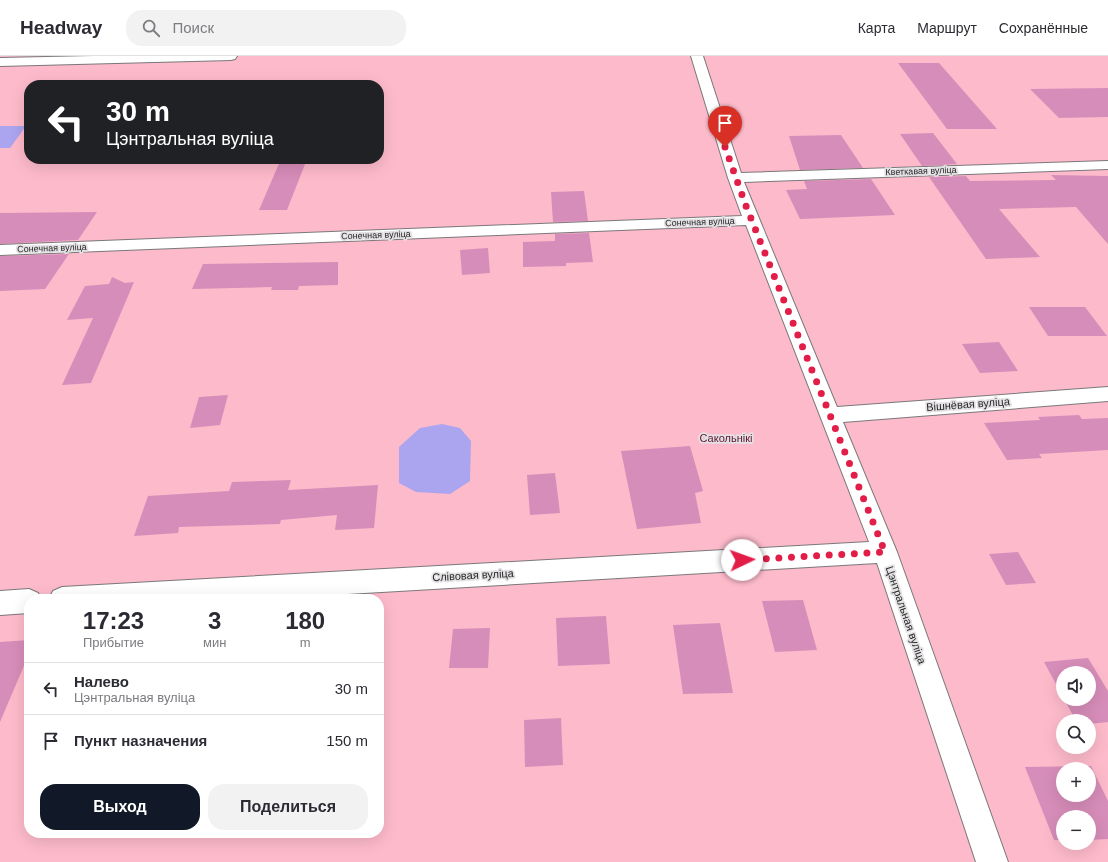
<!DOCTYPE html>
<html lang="ru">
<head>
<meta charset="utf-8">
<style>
	body { margin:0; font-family:Arial,sans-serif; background:#f2f2f3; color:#2b2b33; height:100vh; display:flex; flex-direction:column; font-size:15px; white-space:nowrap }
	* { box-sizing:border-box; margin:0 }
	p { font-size:13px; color:#7c7c81 }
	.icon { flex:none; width:22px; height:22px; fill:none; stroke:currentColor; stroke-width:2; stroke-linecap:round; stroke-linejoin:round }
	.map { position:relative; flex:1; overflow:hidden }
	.drawer { position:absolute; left:24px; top:538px; width:360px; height:244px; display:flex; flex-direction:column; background:#fff; border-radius:16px; box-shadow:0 4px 16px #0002 }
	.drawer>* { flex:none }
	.hud { position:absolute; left:24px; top:24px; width:360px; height:84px; border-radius:16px; box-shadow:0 4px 16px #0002; background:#202124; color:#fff; overflow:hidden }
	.tools { position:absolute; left:1056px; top:610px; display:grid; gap:8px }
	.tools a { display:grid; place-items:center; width:40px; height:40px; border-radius:50%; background:#fff; box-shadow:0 4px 16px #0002; font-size:20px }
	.pin { position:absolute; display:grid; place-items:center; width:34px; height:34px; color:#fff; margin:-41px -17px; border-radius:50% 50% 50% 0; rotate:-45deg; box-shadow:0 0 4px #0007 }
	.pin .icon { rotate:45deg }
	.me { position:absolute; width:44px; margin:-22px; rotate:87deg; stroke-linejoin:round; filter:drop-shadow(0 0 3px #0008) }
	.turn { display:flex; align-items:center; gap:14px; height:84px; padding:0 16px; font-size:18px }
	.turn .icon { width:52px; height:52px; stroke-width:2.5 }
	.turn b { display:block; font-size:28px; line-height:34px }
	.eta { display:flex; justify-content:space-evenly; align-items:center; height:68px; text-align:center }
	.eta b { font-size:24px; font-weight:800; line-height:28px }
	.primary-button { display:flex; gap:8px; margin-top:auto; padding:8px 16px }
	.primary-button a { flex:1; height:46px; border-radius:16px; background:#111827; color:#fff; font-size:16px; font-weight:800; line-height:46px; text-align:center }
	.primary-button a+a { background:#f2f2f3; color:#2b2b33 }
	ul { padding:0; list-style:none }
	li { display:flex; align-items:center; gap:12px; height:52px; padding:0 16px; border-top:1px solid #e1e1e2 }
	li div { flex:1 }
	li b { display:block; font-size:15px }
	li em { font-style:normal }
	header { display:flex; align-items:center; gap:24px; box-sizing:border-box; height:56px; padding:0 20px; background:#fff; border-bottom:1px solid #e1e1e2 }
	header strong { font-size:19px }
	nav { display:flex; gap:22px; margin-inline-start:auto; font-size:14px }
	.search { width:280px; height:36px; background:#f2f2f3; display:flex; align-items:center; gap:10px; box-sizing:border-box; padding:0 14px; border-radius:16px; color:#7c7c81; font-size:15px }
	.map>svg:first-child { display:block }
	.green { fill:#fdbacb; fill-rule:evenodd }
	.water { fill:#aba4ef }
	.building { fill:#d78db9; fill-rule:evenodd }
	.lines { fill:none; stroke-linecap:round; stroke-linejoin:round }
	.minor-casing { stroke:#7a787a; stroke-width:2 }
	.minor { fill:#fff; fill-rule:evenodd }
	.route { stroke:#e11d48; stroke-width:7; stroke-dasharray:0 12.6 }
	.labels { text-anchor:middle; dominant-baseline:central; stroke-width:3.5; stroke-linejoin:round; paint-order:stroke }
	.far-street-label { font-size:9px; fill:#292829; stroke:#e3e1e3 }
	.street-label { font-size:11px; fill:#292829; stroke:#e3e1e3 }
	.park-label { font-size:11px; fill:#5e132f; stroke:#e3e1e3 }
</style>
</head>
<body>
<header>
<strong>Headway</strong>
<div class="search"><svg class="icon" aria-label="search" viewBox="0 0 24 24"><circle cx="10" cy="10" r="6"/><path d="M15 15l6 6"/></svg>Поиск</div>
<nav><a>Карта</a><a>Маршрут</a><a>Сохранённые</a></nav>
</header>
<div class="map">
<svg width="1108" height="806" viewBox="0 0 1108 806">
	<rect width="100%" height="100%" fill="#e3e1e3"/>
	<path class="green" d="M0 0H1108V806H0ZM29 29H379V103H29ZM29 543H379V777H29ZM1063 617H1089V643H1063ZM1063 665H1089V691H1063ZM1063 713H1089V739H1063ZM1063 761H1089V787H1063Z"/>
	<g class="water">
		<path d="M0 70H26L10 92H0Z"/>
		<path d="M442 368 460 372 471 385 470 425 450 438 416 436 399 427V391L420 372Z"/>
	</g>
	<g class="building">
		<path d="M898 7H939L997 73H947Z"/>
		<path d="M1108 32V61L1059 62 1030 33Z"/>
		<path d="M933 77 957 108 922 110 900 78Z"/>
		<path d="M841 79 863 112 800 114 789 80Z"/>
		<path d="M281 103H307L287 154H259Z"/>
		<path d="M1051 119 1108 120V188L1076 151 999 153 1040 201 986 203 929 121 966 120 970 125 1056 124Z"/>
		<path d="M871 123 895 159 800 163 786 134 807 133 804 125Z"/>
		<path d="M584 135 588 165 553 166 551 136Z"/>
		<path d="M97 156 78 184 0 188V157Z"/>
		<path d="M589 177 593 206 566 207V210L523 211V186L555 185V178Z"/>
		<path d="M488 192 490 217 462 219 460 194Z"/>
		<path d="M69 198 45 233 0 235V200Z"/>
		<path d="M338 206V229L299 230 298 234H271L272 231 192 233 203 208Z"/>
		<path d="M112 221 125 227 134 226 91 327 62 329 93 262 67 264 85 230 109 228Z"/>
		<path d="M1029 251H1085L1107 280H1048Z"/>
		<path d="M999 286 1018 315 980 317 962 288Z"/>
		<path d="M228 339 220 369 190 372 199 341Z"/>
		<path d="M1079 359 1082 363 1108 362V394L1039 398 1042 402 1007 404 984 367 1040 364 1038 361Z"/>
		<path d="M690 390 703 435 695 437 701 467 637 473 621 395Z"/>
		<path d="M555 417 560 457 530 459 527 419Z"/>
		<path d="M291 424 288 434 378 429 374 472 335 474 337 459 281 464 280 468 179 471 178 477 134 480 148 440 229 435 232 426Z"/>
		<path d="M1018 496 1036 527 1006 529 989 498Z"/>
		<path d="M803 544 817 594 775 596 762 545Z"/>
		<path d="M606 560 610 608 558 610 556 562Z"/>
		<path d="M720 567 733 637 683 638 673 569Z"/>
		<path d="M490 572 488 612H449L453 573Z"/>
		<path d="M29 584V598L0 666V586Z"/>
		<path d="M1088 602 1108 635V666L1089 668V665H1076L1064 643H1089V617H1063V641L1044 606Z"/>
		<path d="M561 662 563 709 525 711 524 664Z"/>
		<path d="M1091 710 1108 745V783L1089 784V761H1063V784H1054L1025 711ZM1063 713H1089V739H1063Z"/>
	</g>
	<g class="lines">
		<g class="minor-casing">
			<g id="minor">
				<path d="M93 0H237L235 3 231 4 0 10V2Z"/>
				<path d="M691 0H703L741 117 1108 105V113L744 126 837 351 1108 331V345L843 366 897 496 1008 806H976L877 507 262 543H49L53 535 62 531 869 486 746 169 0 199V189L742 160 728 122Z"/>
				<path d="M29 533 38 537 41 543H29V557L0 559V535Z"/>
			</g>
		</g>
		<use href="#minor" class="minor"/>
	</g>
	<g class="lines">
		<path class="route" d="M725 91 746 150 885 496 742 504"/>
	</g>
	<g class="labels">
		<g class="far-street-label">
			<text transform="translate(921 115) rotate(-2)">Кветкавая вуліца</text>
			<text transform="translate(700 166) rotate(-2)">Сонечная вуліца</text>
			<text transform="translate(376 179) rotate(-2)">Сонечная вуліца</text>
			<text transform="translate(52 192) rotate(-2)">Сонечная вуліца</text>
		</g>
		<g class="street-label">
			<text transform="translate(968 348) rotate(-4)">Вішнёвая вуліца</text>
			<text transform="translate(473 519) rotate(-3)">Слівовая вуліца</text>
			<text transform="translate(906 559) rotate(71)">Цэнтральная вуліца</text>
		</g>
		<g class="park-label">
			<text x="726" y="382">Сакольнікі</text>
		</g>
	</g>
</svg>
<div class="tools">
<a><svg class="icon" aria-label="sound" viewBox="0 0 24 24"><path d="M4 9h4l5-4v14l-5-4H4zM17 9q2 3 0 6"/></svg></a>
<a><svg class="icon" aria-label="search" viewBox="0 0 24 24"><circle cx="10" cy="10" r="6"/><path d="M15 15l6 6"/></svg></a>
<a>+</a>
<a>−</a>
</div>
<div class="pin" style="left:725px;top:91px;background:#d93025"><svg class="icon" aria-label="arrive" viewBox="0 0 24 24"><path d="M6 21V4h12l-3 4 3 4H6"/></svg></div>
<svg class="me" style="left:742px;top:504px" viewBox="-20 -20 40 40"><circle r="19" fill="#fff"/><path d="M0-13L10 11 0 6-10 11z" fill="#e11d48"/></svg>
<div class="hud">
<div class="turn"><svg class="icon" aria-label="left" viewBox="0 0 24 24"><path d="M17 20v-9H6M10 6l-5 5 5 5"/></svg><div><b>30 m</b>Цэнтральная вуліца</div></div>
</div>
<section class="drawer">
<div class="eta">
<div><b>17:23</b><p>Прибытие</p></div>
<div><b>3</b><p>мин</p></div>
<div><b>180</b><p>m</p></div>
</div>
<ul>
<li><svg class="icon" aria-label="left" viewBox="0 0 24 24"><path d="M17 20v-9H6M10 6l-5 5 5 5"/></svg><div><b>Налево</b><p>Цэнтральная вуліца</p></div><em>30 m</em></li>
<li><svg class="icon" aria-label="arrive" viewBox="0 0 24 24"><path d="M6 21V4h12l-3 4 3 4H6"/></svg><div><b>Пункт назначения</b></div><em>150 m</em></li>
</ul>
<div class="primary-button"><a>Выход</a><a>Поделиться</a></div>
</section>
</div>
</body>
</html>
